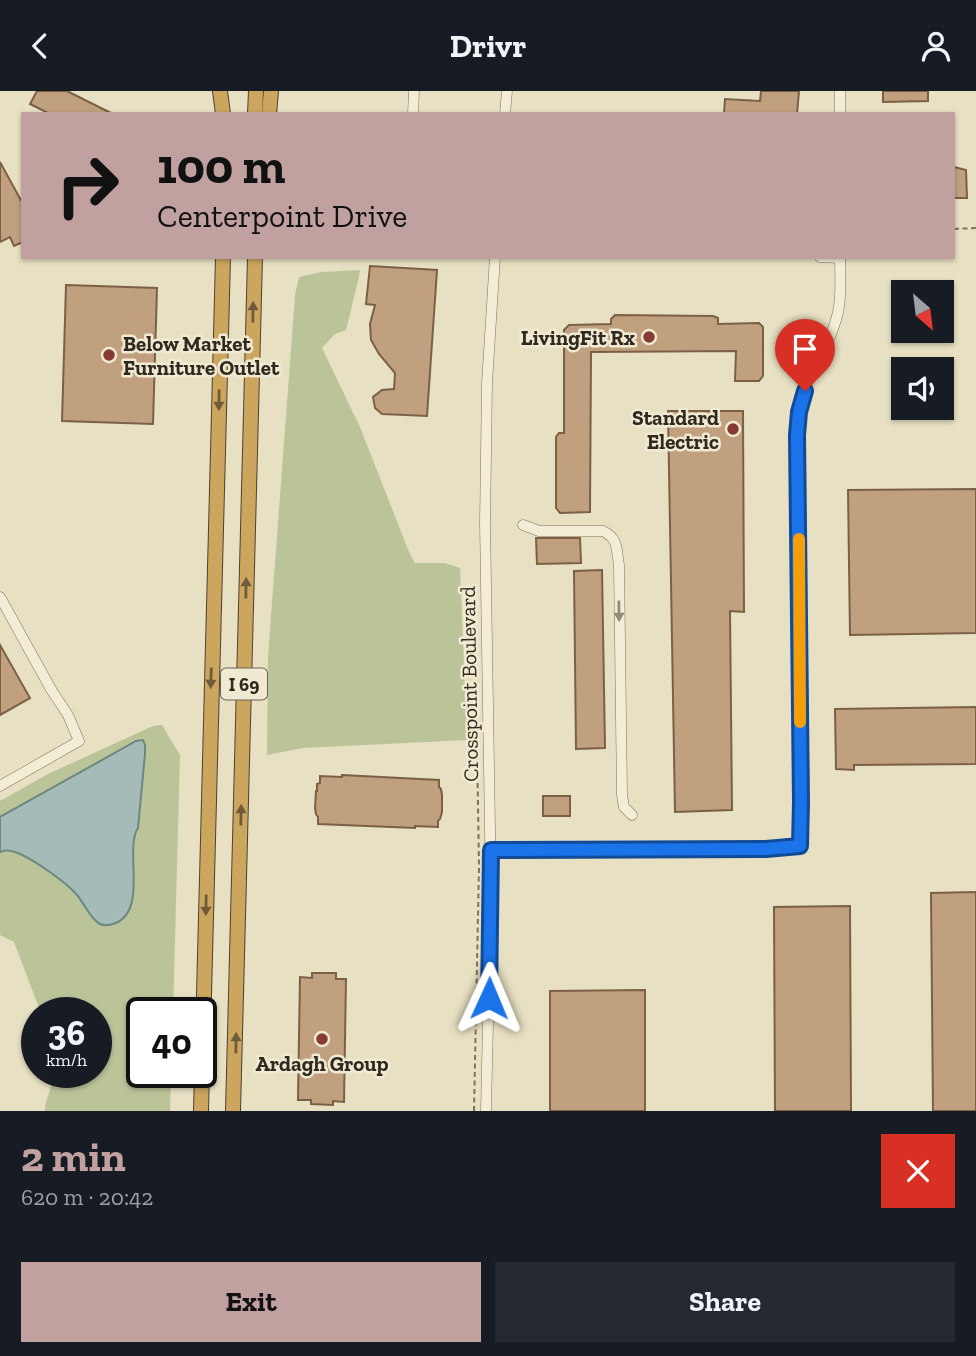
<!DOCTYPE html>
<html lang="en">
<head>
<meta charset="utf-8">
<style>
	body { margin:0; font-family:"Zilla Slab",serif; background:#242831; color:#f1f3f6; height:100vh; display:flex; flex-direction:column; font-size:26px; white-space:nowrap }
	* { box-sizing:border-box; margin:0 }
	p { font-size:23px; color:#9ea1a6 }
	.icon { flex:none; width:38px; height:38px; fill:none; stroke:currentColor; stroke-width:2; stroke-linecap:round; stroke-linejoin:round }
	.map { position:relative; height:1020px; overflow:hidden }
	.panel { display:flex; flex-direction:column; background:#171b24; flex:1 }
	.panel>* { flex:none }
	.guide { position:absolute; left:21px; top:21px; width:934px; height:147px; border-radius:0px; box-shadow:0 2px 5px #0004; background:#c1a19f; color:#111; overflow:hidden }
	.needle { width:46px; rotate:152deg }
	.fabs { position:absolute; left:891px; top:189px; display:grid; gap:14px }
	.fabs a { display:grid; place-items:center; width:63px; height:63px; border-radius:0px; background:#171b24; box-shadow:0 2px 5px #0004; font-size:35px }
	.speed { position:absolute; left:21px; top:906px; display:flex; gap:14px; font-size:35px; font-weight:700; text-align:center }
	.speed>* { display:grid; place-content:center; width:91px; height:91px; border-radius:50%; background:#171b24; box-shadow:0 2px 5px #0004; line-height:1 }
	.speed small { font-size:18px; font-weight:400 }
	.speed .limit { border:4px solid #111; border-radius:10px; background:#fff; color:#111 }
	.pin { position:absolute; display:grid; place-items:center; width:60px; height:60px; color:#fff; margin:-72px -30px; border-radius:50% 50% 50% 0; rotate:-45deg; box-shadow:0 0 7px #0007 }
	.pin .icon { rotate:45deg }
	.me { position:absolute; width:77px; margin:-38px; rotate:1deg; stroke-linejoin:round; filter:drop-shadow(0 0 5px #0008) }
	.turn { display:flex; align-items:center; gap:24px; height:147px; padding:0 21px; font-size:32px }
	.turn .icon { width:91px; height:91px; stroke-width:2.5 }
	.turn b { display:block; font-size:49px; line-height:60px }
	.round { display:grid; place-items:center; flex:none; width:74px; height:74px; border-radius:0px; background:#242831 }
	.head { display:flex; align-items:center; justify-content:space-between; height:119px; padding:0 21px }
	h1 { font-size:42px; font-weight:700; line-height:52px; color:#c1a19f }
	.button { display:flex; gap:14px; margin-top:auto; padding:14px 21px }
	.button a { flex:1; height:80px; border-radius:0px; background:#c1a19f; color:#111; font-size:28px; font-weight:700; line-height:80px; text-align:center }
	.button a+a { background:#242831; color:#f1f3f6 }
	header { display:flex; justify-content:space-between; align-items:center; height:91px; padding:0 21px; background:#171b24; font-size:32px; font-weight:700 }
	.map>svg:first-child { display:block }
	.green { fill:#bbc499 }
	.water { fill:#a5bbb7; stroke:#6d8783; stroke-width:2 }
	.building { fill:#c0a07e; stroke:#7b6046; stroke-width:2 }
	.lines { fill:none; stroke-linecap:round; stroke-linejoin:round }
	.minor-casing { stroke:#7f725c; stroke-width:11 }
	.highway-casing { stroke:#4d4130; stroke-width:16 }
	.path { stroke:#7f725c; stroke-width:2; stroke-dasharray:5 3.5; stroke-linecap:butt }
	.minor { stroke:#f3edd5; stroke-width:10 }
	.highway { stroke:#cca65f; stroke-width:14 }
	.oneway { fill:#6f5b39 }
	.oneway2 { fill:#928b7a }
	.route-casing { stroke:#114b97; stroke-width:18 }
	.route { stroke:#1a73e8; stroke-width:12 }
	.slow { stroke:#f59e0b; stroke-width:12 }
	.poi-dot { fill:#863c35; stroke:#f0ead2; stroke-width:2.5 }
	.labels { text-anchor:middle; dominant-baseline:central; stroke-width:5; stroke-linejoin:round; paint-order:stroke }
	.shield { fill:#f0ead2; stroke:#6a6355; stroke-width:2 }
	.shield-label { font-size:19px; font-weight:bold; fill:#31291f }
	.poi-label { font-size:21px; font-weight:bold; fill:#31291f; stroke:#f0ead2; text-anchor:end }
	.street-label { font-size:21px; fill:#31291f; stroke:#f0ead2 }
</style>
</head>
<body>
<header><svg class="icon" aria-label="back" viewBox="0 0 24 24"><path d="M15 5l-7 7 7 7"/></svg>Drivr<svg class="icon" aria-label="person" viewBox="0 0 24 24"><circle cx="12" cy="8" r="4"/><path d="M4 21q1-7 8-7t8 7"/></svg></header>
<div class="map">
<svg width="976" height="1020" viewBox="0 0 976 1020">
	<rect width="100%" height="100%" fill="#e7e0c3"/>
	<g class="green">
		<path d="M360 179 359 186 346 239 335 243 322 257 360 336 409 461 415 472H445L460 477 467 649 303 657 267 664 268 566 295 204 299 186 321 181Z"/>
		<path d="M162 634 180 664 173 922H142V982H171L170 1020H45V1015L55 982H96V922H41L14 851 0 844V710L48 683 153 635Z"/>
	</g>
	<path class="water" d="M143 649 145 654V663L138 737C124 758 148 818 116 832 111 834 105 835 100 833 91 829 84 812 77 804 66 791 27 763 11 760 7 759 3 760 0 761V726L136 650Z"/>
	<g class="building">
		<path d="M37 0H67L113 23H50L30 13Z"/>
		<path d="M761 0H799L797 23H724L725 8 760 10Z"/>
		<path d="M883 0H928V10L883 11Z"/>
		<path d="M0 71 23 113V151L14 155 10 146 0 151Z"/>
		<path d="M954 76 966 79 967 107H954Z"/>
		<path d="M370 175 437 179 427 325 382 323 375 317 373 306 382 299 394 298 395 282 379 263 371 249 370 233 375 214 366 213Z"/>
		<path d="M66 194 157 197 153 333 62 330Z"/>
		<path d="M615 224 713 225 718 227V233L759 232 763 236V285L759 290H735L736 260 591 261 590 421 560 422 556 417V346L559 342H564V239L569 234 611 233V228Z"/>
		<path d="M668 320H743L744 521 730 520 732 719 675 721Z"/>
		<path d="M976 398V542L850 544 848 399Z"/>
		<path d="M536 447H580L581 472 537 473Z"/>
		<path d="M602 479 605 657 576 658 574 480Z"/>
		<path d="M0 554 30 607 0 624Z"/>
		<path d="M976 616V673L854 674V679L836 678 835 618Z"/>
		<path d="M342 684 439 689V696L441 698 442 704V721L440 728 438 730V736L415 735V737L318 733V726L316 723 315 717 316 700H317V693L320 692V685L342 686Z"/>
		<rect x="543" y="705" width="27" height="20"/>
		<path d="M976 801V1020H933L931 802Z"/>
		<path d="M850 815 851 1020H775L774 816Z"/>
		<path d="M312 882H336V888H346L344 1011 333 1010V1014L311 1013V1009H298L300 886 312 887Z"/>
		<path d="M645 899V1020H550V900Z"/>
	</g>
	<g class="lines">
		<g class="minor-casing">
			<g id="minor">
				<path d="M840 0V23"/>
				<path d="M413 23 414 0"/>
				<path d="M505 23 507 0"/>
				<path d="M820 166 840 167"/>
				<path d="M523 434 539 440H603C619 448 616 458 619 474L622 704 624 716 632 724"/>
				<path d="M0 506 52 600 68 624 79 650 0 695"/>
				<path d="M491 759 766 758 800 755 801 711 797 344C798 329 799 315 804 301 814 274 832 249 838 221 842 203 840 184 840 166"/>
				<path d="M486 1020 491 800 485 431 487 292 495 166"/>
			</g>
		</g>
		<g class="highway-casing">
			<g id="highway">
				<path d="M220 0 223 23"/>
				<path d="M255 23 256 0"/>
				<path d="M269 23 271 0"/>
				<path d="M201 1020 223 166"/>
				<path d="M233 1020 255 166"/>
			</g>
		</g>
		<g class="path">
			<path d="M954 138 976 137"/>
			<path d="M474 1020 479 776 477 652"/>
		</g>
		<use href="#minor" class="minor"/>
		<use href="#highway" class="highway"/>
	</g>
	<defs><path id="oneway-solid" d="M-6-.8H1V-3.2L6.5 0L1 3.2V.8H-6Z" transform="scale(1.75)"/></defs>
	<g class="oneway">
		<use href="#oneway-solid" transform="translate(253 221) rotate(-89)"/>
		<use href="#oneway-solid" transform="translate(219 309) rotate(91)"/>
		<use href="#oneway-solid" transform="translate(246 497) rotate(-89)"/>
		<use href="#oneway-solid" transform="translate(211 587) rotate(92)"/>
		<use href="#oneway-solid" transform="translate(241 724) rotate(-89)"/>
		<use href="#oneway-solid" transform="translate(206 814) rotate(91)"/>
		<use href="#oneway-solid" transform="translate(236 952) rotate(-89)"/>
	</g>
	<use class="oneway2" href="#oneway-solid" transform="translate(619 520) rotate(89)"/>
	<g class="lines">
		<g class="route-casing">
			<path id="route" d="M489 907 491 759 766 758 800 755 801 711 797 344 799 321 805 300"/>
		</g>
		<use href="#route" class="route"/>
		<path class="slow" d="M799 448 800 631"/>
	</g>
	<g class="poi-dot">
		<circle cx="649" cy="246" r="7"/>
		<circle cx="109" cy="264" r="7"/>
		<circle cx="733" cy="338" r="7"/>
		<circle cx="322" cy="948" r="7"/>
	</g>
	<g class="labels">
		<rect class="shield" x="221" y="577.5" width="46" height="31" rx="5"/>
		<g class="shield-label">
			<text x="244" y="593">I 69</text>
		</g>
		<g class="poi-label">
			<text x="635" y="246">LivingFit Rx</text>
			<text x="123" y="252" text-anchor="start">Below Market<tspan x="123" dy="24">Furniture Outlet</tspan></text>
			<text x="719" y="326">Standard<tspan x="719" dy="24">Electric</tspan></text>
			<text x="322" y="972" text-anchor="middle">Ardagh Group</text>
		</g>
		<g class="street-label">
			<text transform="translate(469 593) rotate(-91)">Crosspoint Boulevard</text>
		</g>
	</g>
</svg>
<div class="fabs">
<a><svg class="needle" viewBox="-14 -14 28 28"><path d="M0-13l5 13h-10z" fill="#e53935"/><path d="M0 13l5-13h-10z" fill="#9ea1a6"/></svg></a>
<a><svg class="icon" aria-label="sound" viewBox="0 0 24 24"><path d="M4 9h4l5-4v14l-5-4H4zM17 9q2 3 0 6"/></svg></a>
</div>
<div class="speed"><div>36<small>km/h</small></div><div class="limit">40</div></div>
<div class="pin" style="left:805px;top:300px;background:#d93025"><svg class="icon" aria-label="arrive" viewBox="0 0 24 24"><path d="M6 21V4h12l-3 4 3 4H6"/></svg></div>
<svg class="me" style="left:489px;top:907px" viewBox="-20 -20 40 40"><path d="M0-17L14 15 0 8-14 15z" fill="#1a73e8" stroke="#fff" stroke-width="4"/></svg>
<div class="guide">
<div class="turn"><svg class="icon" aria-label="right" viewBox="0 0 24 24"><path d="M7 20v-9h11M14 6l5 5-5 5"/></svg><div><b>100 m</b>Centerpoint Drive</div></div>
</div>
</div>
<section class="panel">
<div class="head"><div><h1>2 min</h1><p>620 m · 20:42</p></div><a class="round" style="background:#d93025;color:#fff"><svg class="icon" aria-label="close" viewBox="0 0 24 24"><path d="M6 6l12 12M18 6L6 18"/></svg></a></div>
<div class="button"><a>Exit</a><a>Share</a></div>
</section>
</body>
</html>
